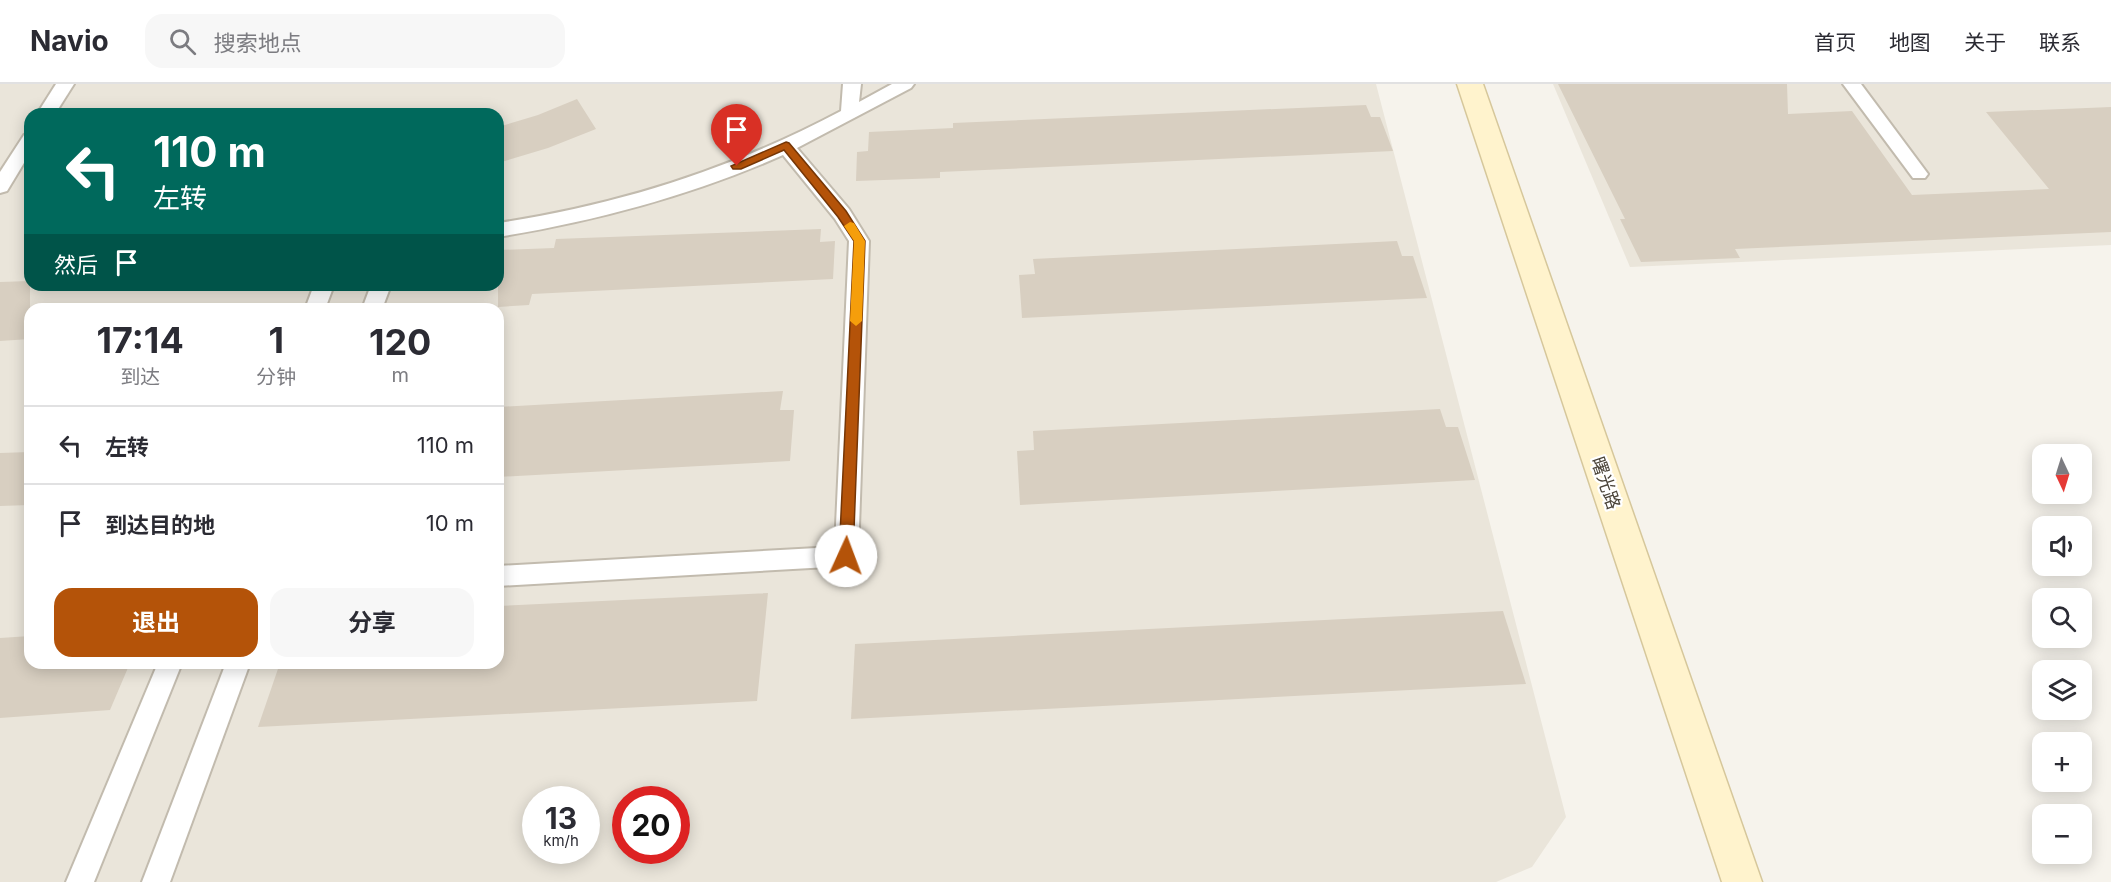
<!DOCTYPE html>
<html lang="zh">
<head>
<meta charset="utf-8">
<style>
	body { margin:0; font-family:Inter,"Noto Sans SC",sans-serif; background:#f7f7f7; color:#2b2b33; height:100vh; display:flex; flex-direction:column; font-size:22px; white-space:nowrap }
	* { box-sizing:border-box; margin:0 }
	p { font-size:20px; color:#7c7c81 }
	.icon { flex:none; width:33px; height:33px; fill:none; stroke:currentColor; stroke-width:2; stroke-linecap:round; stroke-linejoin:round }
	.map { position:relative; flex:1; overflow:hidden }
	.panel { position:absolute; left:24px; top:219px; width:480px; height:366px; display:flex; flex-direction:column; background:#fff; border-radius:18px; box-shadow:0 3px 15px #0003 }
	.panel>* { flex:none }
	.top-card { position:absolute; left:24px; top:24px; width:480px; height:183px; border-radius:18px; box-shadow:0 3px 15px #0003; background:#00695c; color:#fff; overflow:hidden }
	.needle { width:39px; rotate:176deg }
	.tools { position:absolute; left:2032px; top:360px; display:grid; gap:12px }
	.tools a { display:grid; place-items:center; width:60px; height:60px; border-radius:12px; background:#fff; box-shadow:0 3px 15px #0003; font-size:30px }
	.speed { position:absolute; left:522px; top:702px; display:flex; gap:12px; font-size:30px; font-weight:700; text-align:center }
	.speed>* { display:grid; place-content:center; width:78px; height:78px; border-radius:50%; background:#fff; box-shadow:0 3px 15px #0003; line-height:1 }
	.speed small { font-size:15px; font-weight:400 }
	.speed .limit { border:9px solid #d22; background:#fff; color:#111 }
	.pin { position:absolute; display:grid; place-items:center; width:51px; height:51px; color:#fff; margin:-62px -26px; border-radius:50% 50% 50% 0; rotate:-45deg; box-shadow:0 0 6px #0007 }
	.pin .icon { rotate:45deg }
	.me { position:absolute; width:66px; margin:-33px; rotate:2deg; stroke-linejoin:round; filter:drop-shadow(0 0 4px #0008) }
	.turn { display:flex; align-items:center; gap:21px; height:126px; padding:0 30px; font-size:27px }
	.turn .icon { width:78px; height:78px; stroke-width:2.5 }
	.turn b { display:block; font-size:42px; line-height:51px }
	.then { display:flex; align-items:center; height:57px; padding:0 30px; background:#0003; gap:12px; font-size:22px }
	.eta { display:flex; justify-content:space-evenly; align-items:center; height:102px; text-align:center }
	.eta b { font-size:36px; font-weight:700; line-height:42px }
	.button { display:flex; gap:12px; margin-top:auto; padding:12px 30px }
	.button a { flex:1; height:69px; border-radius:18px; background:#b45309; color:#fff; font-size:24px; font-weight:700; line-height:69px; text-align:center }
	.button a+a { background:#f7f7f7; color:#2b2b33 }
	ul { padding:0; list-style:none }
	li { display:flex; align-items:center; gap:18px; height:78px; padding:0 30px; border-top:2px solid #e1e1e2 }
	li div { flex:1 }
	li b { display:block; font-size:22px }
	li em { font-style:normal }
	header { display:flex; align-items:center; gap:36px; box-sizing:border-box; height:84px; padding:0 30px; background:#fff; border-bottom:2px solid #e1e1e2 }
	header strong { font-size:28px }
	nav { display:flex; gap:33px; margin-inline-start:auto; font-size:21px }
	.search { width:420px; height:54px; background:#f7f7f7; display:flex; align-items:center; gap:15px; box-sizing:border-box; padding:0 21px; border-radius:18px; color:#7c7c81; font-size:22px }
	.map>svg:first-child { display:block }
	.residential { fill:#eae5da; fill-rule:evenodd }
	.building { fill:#d8cfc1 }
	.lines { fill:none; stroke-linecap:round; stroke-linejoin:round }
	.lane-casing { stroke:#c2bbae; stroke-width:4 }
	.secondary-casing { stroke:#d6c79b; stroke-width:3 }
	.lane { fill:#fff; fill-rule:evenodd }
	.secondary { fill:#fff3cd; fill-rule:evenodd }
	.route { fill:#b45309; stroke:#753606; stroke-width:1.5 }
	.slow { fill:#f59e0b }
	.labels { text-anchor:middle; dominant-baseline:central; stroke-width:4.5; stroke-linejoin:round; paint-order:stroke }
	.street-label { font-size:18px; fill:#4b4439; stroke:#fff }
</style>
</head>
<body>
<header>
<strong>Navio</strong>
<div class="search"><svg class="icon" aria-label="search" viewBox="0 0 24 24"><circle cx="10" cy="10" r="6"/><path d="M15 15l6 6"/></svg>搜索地点</div>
<nav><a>首页</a><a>地图</a><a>关于</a><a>联系</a></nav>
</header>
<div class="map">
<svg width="2111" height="798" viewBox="0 0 2111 798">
	<rect width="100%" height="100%" fill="#f6f3ec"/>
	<g class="residential">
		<path d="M0 0H1376L1566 733 1532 783 1496 798H0ZM30 30H498V201H30ZM30 225H498V579H30ZM536 716H586V766H536ZM626 716H676V766H626Z"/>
		<path d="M1553 0H2111V161L1630 183Z"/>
	</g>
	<g class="building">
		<path d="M1558 0H1787L1788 30 1852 27 1912 111 2049 105 1986 28 2111 23V148L1735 165 1740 174 1641 178 1620 135H1625Z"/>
		<path d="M577 15 596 45 548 64 498 79V43L538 31Z"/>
		<path d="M1366 21 1371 33H1380L1393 67 940 88V94L856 97 857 68 868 67 869 48 953 44V39Z"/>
		<path d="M821 145 820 158 835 157 833 195 532 210 529 221 498 223V166L554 164 556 155Z"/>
		<path d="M1397 157 1402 172H1413L1427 214 1022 234 1019 191 1035 190 1033 175Z"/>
		<path d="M30 197V255L0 257V198Z"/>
		<path d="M783 307 780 326H794L790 377 498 393V323Z"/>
		<path d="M1440 325 1446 343H1458L1475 396 1020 421 1017 367 1034 366 1033 347Z"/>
		<path d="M30 368V421L0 422V369Z"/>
		<path d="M768 509 757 617 258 643 280 579H498V522Z"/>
		<path d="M1503 527 1526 600 851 635 855 560Z"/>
		<path d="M30 552V579H130L110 626 0 634V554Z"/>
	</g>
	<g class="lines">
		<g class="lane-casing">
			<g id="lane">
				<path d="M56 0H74L55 30H37Z"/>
				<path d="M843 0H861L859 18 892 0H914L911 4 797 64 849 125 869 157 858 472 854 479 846 482 498 502V482L835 463 849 157 835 135 783 71C693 111 596 137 498 153V139C619 121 734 84 841 27Z"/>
				<path d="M1843 0H1861L1925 86 1928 90 1925 94H1913Z"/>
				<path d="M30 49V69L7 107 0 109V88L24 51Z"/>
				<path d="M314 201H334L325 225H305Z"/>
				<path d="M371 201H391L382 225H362Z"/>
				<path d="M158 579H182L94 798H66Z"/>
				<path d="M226 579H250L170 798H142Z"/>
			</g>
		</g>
		<g class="secondary-casing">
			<path id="secondary" d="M1457 0H1483L1762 798H1722Z"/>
		</g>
		<use href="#lane" class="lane"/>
		<use href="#secondary" class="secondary"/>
	</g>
	<path class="route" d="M786 58 789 59 846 127 865 157 853 472 851 477H841L839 472 854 157 838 133 784 66 741 85H733L731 82Z"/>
	<path class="slow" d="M850 138 854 139 865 157 862 237 856 242 850 237 854 157 844 142Z"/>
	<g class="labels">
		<g class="street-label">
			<text transform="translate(1606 399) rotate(71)">曙光路</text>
		</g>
	</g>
</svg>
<div class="tools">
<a><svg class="needle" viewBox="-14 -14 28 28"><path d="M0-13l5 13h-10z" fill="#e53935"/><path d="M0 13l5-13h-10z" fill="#7c7c81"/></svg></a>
<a><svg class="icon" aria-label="sound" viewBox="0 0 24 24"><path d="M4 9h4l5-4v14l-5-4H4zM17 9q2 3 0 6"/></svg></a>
<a><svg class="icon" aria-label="search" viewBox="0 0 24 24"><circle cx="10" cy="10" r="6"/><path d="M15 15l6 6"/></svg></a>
<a><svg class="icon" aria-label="layers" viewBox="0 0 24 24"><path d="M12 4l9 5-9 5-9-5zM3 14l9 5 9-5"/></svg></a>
<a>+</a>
<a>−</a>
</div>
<div class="speed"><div>13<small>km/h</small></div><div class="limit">20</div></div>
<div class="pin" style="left:737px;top:82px;background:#d93025"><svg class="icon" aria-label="arrive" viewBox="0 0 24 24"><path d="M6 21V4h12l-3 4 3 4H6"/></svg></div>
<svg class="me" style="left:846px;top:472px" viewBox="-20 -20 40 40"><circle r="19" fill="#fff"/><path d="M0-13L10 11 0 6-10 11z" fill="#b45309"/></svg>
<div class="top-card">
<div class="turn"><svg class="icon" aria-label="left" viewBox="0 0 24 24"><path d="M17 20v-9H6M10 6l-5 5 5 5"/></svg><div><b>110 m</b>左转</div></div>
<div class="then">然后<svg class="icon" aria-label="arrive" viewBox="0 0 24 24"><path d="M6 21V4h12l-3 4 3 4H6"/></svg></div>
</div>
<section class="panel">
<div class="eta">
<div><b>17:14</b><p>到达</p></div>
<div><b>1</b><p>分钟</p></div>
<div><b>120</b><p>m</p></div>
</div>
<ul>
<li><svg class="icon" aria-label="left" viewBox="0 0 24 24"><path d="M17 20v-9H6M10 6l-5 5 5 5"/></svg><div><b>左转</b></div><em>110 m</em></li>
<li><svg class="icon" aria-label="arrive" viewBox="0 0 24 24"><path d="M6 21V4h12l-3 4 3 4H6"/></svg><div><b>到达目的地</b></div><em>10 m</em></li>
</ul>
<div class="button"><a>退出</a><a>分享</a></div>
</section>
</div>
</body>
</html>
